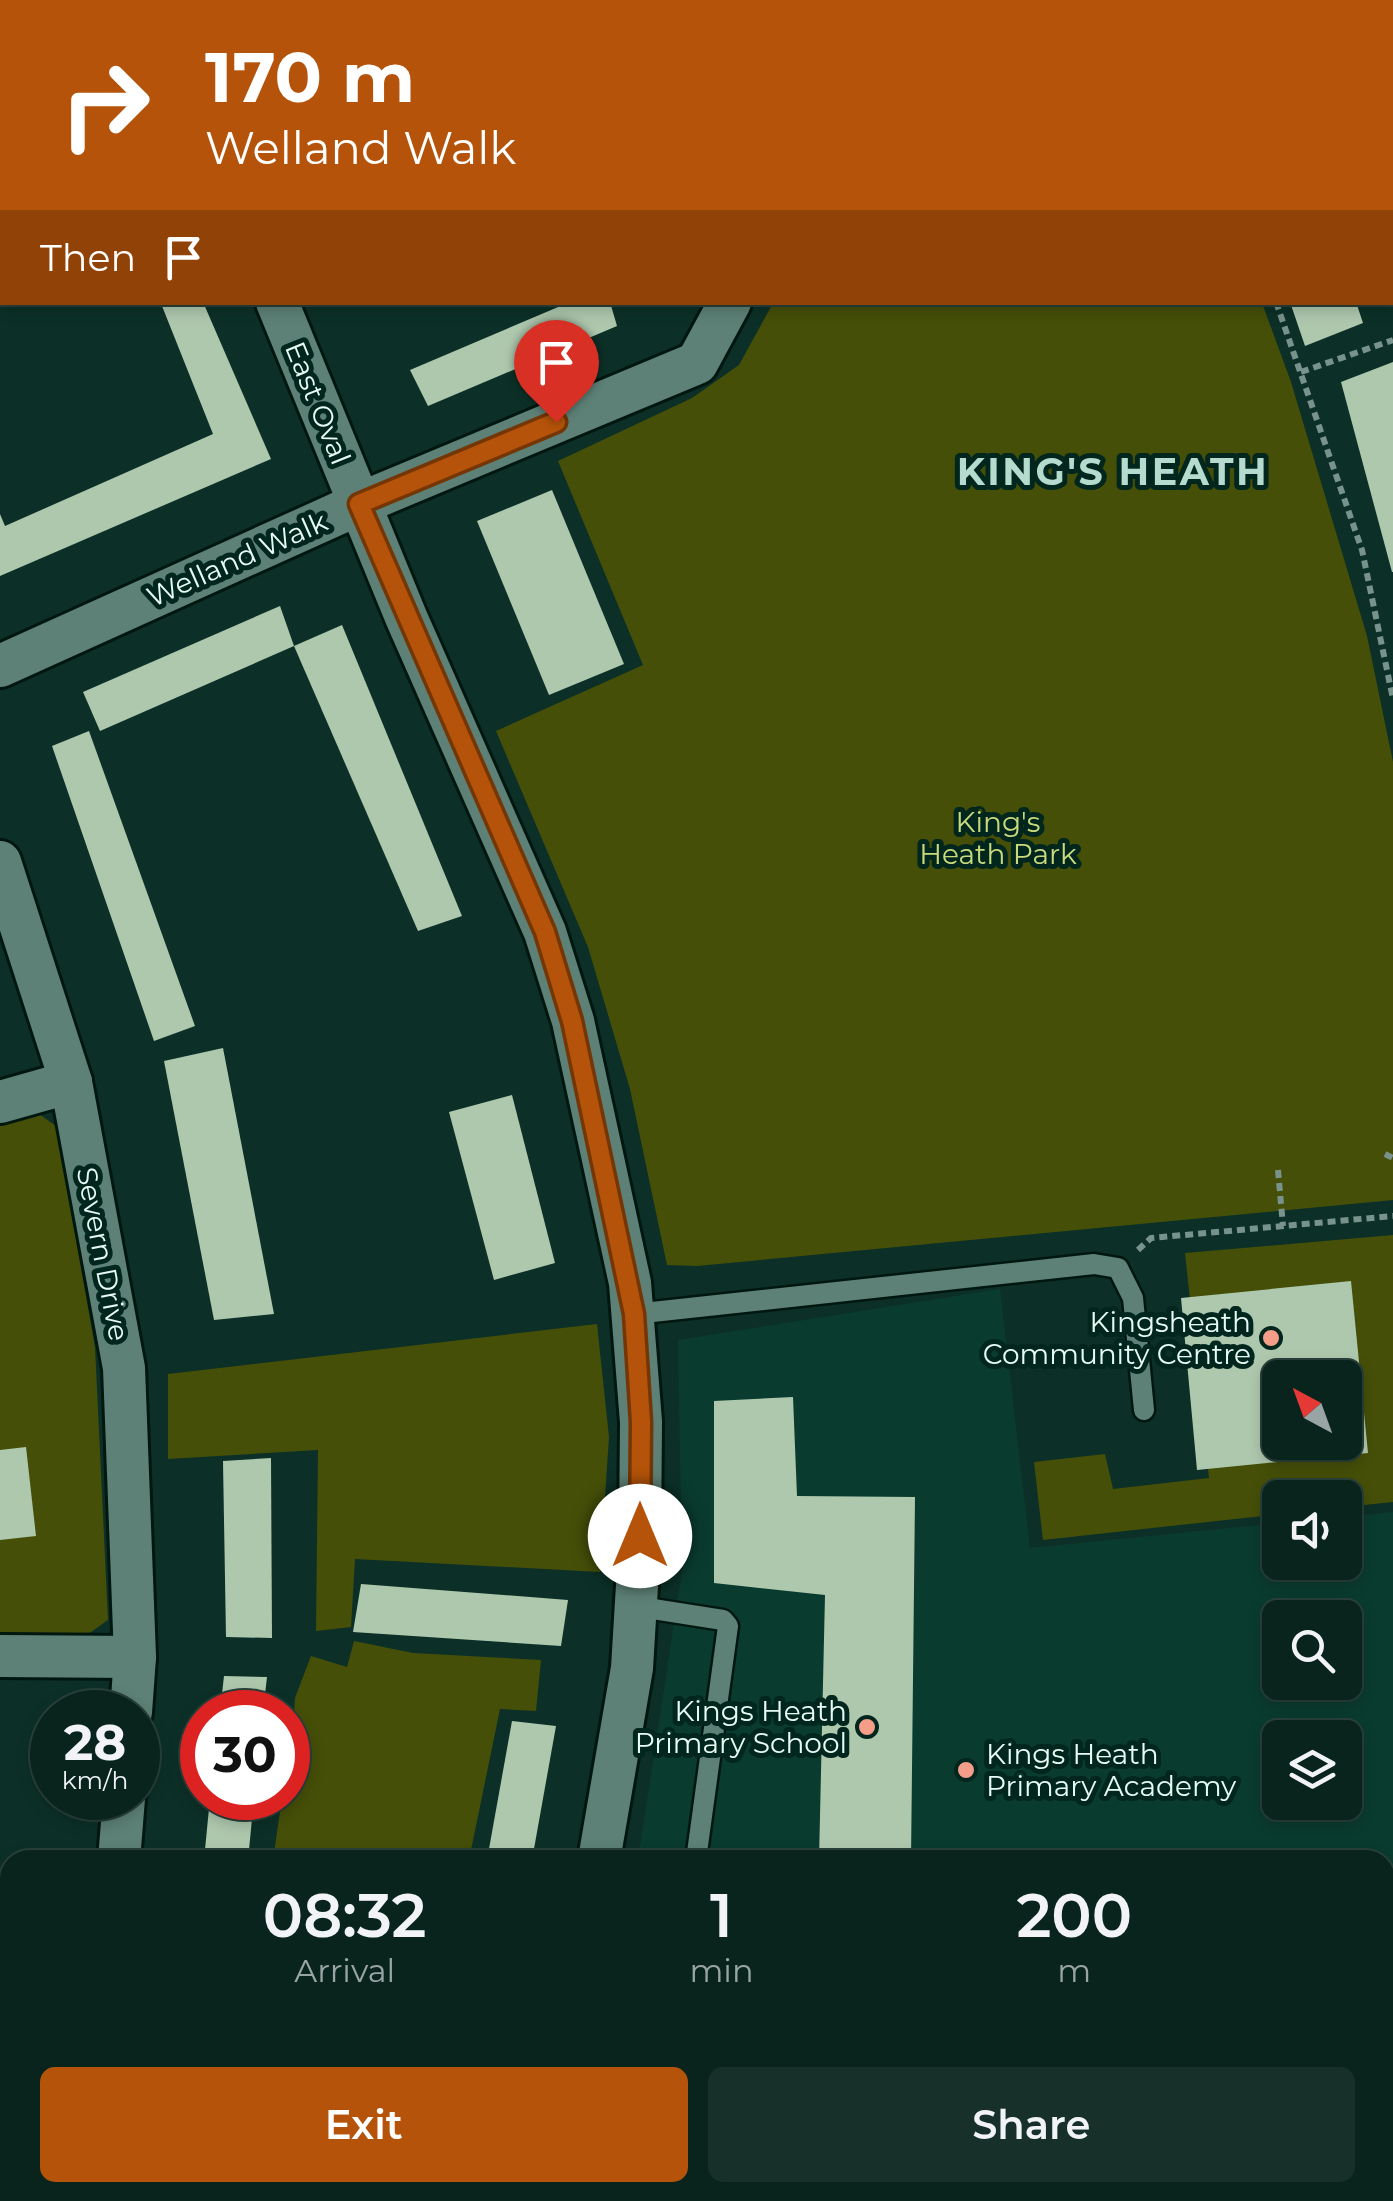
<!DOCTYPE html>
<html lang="en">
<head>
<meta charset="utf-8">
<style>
	body { margin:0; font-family:Montserrat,sans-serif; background:#17302a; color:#f1f3f6; height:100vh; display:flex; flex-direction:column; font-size:38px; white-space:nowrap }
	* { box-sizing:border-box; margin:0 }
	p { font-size:32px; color:#99a4a4 }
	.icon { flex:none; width:55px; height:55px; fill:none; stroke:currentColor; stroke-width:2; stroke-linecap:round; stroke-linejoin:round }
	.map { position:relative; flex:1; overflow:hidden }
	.side { position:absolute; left:0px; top:1850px; width:1395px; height:352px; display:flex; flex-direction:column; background:#09241d; border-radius:30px 30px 0 0; box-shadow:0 5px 15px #0003,0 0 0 2px #29413b }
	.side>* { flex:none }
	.guide { position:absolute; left:0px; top:0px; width:1395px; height:305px; box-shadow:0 5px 15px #0003,0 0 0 2px #29413b; background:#b45309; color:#fff; overflow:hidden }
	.needle { width:65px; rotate:319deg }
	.tools { position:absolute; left:1262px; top:1360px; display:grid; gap:20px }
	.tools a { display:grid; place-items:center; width:100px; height:100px; border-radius:15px; background:#09241d; box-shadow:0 5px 15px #0003,0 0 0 2px #29413b; font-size:50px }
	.speed { position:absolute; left:30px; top:1690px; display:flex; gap:20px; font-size:50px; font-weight:700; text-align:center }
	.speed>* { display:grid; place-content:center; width:130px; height:130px; border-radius:50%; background:#09241d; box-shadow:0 5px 15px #0003,0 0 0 2px #29413b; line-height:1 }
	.speed small { font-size:25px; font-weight:400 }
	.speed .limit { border:15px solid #d22; background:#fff; color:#111 }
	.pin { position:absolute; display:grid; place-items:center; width:85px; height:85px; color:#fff; margin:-102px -42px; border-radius:50% 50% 50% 0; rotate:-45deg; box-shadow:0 0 10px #0007 }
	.pin .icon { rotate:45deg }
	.me { position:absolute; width:110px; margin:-55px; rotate:0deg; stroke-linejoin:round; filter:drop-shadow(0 0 8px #0008) }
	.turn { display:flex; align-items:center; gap:35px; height:210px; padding:0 40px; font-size:45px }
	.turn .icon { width:130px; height:130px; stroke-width:2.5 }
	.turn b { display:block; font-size:70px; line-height:85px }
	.then { display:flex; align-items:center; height:95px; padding:0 40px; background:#0003; gap:20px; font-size:38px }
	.eta { display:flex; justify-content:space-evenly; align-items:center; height:170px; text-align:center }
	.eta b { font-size:60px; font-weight:600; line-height:70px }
	.cta { display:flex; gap:20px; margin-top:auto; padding:20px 40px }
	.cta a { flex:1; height:115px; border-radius:15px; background:#b45309; color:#fff; font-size:40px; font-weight:600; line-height:115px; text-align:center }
	.cta a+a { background:#17302a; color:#f1f3f6 }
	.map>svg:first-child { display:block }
	.built { fill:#0a3b2f; fill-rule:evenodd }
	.green { fill:#454f08; fill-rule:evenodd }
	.building { fill:#aec8ae; fill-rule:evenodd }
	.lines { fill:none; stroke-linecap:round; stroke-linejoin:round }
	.lane-casing { stroke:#001710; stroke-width:25 }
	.street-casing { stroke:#001710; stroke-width:48 }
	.path { stroke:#78938b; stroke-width:6; stroke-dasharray:8 5; stroke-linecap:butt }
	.lane { stroke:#5d8176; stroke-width:20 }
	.street { stroke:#5d8176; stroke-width:42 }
	.route-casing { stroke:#753606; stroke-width:25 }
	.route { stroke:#b45309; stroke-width:18 }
	.poi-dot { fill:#f49e89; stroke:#01261d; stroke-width:4 }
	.labels { text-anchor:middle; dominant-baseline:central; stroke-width:10; stroke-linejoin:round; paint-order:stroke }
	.street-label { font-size:28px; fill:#e7faf3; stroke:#01261d }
	.park-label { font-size:28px; fill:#c9da7d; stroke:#01261d }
	.poi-label { font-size:28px; fill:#e7faf3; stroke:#01261d; text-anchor:end }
	.district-label { font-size:38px; font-weight:bold; letter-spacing:2.5px; fill:#b4dbce; stroke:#01261d }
</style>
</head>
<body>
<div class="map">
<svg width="1393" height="2201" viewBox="0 0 1393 2201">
	<rect width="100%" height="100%" fill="#0c3027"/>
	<path class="built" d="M1000 1289 1030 1548 1280 1523V1562H1345V1517L1393 1512V2201H952L943 2193 1385 2192V1860H638L682 1571 678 1340ZM1280 1618H1345V1682H1280ZM1280 1738H1345V1802H1280Z"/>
	<g class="green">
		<path d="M773 303H1262L1291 382 1367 636 1393 762V1200L697 1266 667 1265 630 1089 588 947 496 731 643 665 558 461 692 398 739 365Z"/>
		<path d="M32 1109 56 1126 95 1347 108 1620 84 1637 0 1640V1117Z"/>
		<path d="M1393 1235V1502L1345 1507V1498H1280V1514L1043 1540 1034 1462 1105 1454 1113 1489 1209 1478 1185 1253ZM1280 1378H1345V1442H1280Z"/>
		<path d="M597 1324 609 1437 600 1572 355 1559 351 1627 316 1631 318 1450 168 1459V1374Z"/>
		<path d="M354 1641 413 1653 541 1660 536 1711 500 1709 469 1860H273L282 1798H288L295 1698 311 1656 347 1667Z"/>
		<path d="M10 1992V2140L0 2136V1993Z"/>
	</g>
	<g class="building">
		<path d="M169 302H203L271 459 0 576V514L5 526 213 434 162 306Z"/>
		<path d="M570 302H610L617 326 428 406 410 370Z"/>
		<path d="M1290 302H1356L1363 323 1305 346Z"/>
		<path d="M1393 362V572H1392L1341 382Z"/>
		<path d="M552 490 624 664 549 695 477 521Z"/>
		<path d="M280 606 294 646 100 731 83 692Z"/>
		<path d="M342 625 462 916 418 931 294 646Z"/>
		<path d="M89 731 195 1026 154 1041 52 746Z"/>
		<path d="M223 1048 274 1314 214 1320 164 1061Z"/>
		<path d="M512 1095 555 1263 494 1280 449 1112Z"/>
		<path d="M1351 1281 1368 1453 1197 1470 1181 1298ZM1280 1378H1345V1442H1280Z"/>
		<path d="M793 1397 797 1496 915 1497 911 1860H819L825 1595 714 1583V1401Z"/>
		<path d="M26 1447 36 1536 0 1540V1450Z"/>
		<path d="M271 1458 272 1638 226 1637 223 1461Z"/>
		<path d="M361 1584 568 1600 561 1646 353 1632Z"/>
		<path d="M224 1676 267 1677 263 1712H220Z"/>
		<path d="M512 1721 556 1726 532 1860H487Z"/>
		<path d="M210 1798H254L248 1860H204Z"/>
		<path d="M140 2195 187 2198V2201H139Z"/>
	</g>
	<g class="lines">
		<g class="lane-casing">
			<g id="lane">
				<path d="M634 1314 1094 1264 1118 1268 1133 1298 1144 1410"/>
				<path d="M634 1606 723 1620 728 1626 696 1860"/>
			</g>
		</g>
		<g class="street-casing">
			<g id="street">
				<path d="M219 0V2"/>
				<path d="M907 0 909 2"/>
				<path d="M1392 75H1393"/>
				<path d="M277 302 406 617 545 932 573 1021 630 1283 641 1422 640 1536 632 1668 599 1860"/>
				<path d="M0 666 359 504 697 363 730 302"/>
				<path d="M0 862 71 1082 124 1368 135 1657 131 1712"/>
				<path d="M0 1102 71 1082"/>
				<path d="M0 1656 135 1657"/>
				<path d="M119 1860 124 1798"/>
				<path d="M0 1978 10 1977"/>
				<path d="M0 2154 10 2158"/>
				<path d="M802 2192 850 2201"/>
				<path d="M70 2201 71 2192"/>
				<path d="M546 2201 547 2192"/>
			</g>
		</g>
		<g class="path">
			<path d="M1279 0 1280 2"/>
			<path d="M1276 302 1362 550 1393 699"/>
			<path d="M1301 372 1393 340"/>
			<path d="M1385 1154 1393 1158"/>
			<path d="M1278 1170 1283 1226"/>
			<path d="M1138 1250 1151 1238 1393 1216"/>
		</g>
		<use href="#lane" class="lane"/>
		<use href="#street" class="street"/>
	</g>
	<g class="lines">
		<g class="route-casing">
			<path id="route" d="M556 422 359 504 545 932 572 1021 634 1314 641 1422 640 1536"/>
		</g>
		<use href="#route" class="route"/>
	</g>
	<g class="poi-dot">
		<circle cx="1271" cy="1338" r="10"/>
		<circle cx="867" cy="1727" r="10"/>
		<circle cx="966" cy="1770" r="10"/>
	</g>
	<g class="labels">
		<g class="street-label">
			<text transform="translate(318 403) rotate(68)">East Oval</text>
			<text transform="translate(237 559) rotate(-24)">Welland Walk</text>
			<text transform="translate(103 1254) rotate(79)">Severn Drive</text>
		</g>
		<g class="park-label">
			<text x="998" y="822">King's<tspan x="998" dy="32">Heath Park</tspan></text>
		</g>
		<g class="poi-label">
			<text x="1251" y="1322">Kingsheath<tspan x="1251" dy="32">Community Centre</tspan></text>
			<text x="847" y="1711">Kings Heath<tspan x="847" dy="32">Primary School</tspan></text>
			<text x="986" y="1754" text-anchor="start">Kings Heath<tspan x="986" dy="32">Primary Academy</tspan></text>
		</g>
		<g class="district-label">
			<text x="1113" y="471">KING'S HEATH</text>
		</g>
	</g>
</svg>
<div class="tools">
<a><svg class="needle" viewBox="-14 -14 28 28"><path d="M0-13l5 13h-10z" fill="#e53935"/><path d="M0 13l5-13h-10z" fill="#99a4a4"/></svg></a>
<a><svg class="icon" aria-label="sound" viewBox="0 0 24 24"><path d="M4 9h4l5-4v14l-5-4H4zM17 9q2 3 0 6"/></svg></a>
<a><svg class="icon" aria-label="search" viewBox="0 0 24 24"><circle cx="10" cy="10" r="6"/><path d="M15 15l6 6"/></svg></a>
<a><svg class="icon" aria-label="layers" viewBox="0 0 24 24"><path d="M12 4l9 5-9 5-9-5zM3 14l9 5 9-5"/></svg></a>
</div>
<div class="speed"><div>28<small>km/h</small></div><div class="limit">30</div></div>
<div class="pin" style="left:556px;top:422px;background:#d93025"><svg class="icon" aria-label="arrive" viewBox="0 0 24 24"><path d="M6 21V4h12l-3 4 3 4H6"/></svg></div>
<svg class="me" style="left:640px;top:1536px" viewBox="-20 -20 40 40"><circle r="19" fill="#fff"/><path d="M0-13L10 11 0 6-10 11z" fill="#b45309"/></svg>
<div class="guide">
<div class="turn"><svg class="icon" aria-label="right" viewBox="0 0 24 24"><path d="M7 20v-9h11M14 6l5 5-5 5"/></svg><div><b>170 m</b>Welland Walk</div></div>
<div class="then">Then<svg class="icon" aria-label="arrive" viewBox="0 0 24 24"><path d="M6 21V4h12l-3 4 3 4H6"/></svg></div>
</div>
<section class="side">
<div class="eta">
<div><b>08:32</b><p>Arrival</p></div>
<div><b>1</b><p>min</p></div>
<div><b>200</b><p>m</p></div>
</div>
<div class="cta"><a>Exit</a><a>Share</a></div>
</section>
</div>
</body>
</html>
